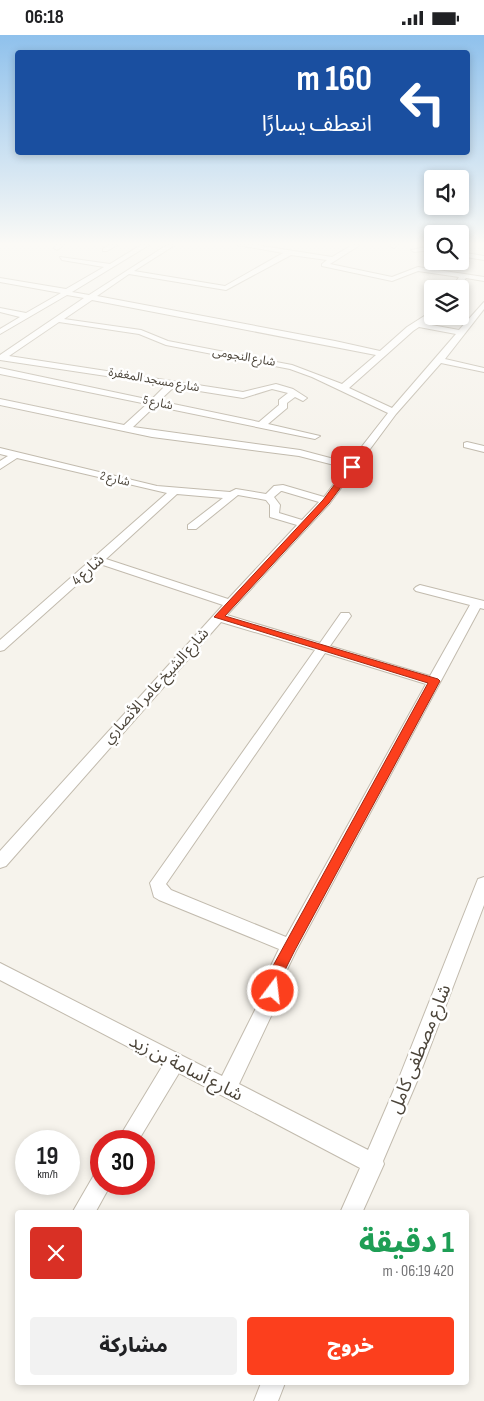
<!DOCTYPE html>
<html lang="ar">
<head>
<meta charset="utf-8">
<style>
	body { margin:0; font-family:"Sofia Sans Condensed","Noto Sans Arabic",sans-serif; background:#f2f2f2; color:#202124; direction:rtl; height:100vh; display:flex; flex-direction:column; font-size:19px; white-space:nowrap }
	* { box-sizing:border-box; margin:0 }
	p { font-size:16px; color:#757577 }
	.icon { flex:none; width:28px; height:28px; fill:none; stroke:currentColor; stroke-width:2; stroke-linecap:round; stroke-linejoin:round }
	.map { position:relative; flex:1; overflow:hidden; direction:ltr }
	.panel { position:absolute; left:15px; top:1175px; width:454px; height:175px; display:flex; flex-direction:column; background:#fff; border-radius:5px; box-shadow:0 2px 8px #0003; direction:rtl }
	.panel>* { flex:none }
	.guide { position:absolute; left:15px; top:15px; width:455px; height:105px; border-radius:5px; box-shadow:0 2px 8px #0003; direction:rtl; background:#1a4fa0; color:#fff; overflow:hidden }
	.buttons { position:absolute; left:424px; top:135px; display:grid; gap:10px }
	.buttons a { display:grid; place-items:center; width:45px; height:45px; border-radius:5px; background:#fff; box-shadow:0 2px 8px #0003; font-size:25px }
	.speed { position:absolute; left:15px; top:1095px; display:flex; gap:10px; font-size:25px; font-weight:700; text-align:center }
	.speed>* { display:grid; place-content:center; width:65px; height:65px; border-radius:50%; background:#fff; box-shadow:0 2px 8px #0003; line-height:1 }
	.speed small { font-size:12px; font-weight:400 }
	.speed .limit { border:8px solid #d22; background:#fff; color:#111 }
	.pin { position:absolute; display:grid; place-items:center; width:42px; height:42px; color:#fff; margin:-21px; border-radius:10px; box-shadow:0 2px 8px #0006 }
	.me { position:absolute; width:55px; margin:-28px; rotate:15deg; stroke-linejoin:round; filter:drop-shadow(0 0 4px #0008) }
	.turn { display:flex; align-items:center; gap:18px; height:105px; padding:0 15px; font-size:22px }
	.turn .icon { width:65px; height:65px; stroke-width:2.5 }
	.turn b { display:block; font-size:35px; line-height:42px }
	.round { display:grid; place-items:center; flex:none; width:52px; height:52px; border-radius:5px; background:#f2f2f2 }
	.overview { display:flex; align-items:center; justify-content:space-between; height:85px; padding:0 15px }
	h1 { font-size:30px; font-weight:800; line-height:38px; color:#1e9e55 }
	.action { display:flex; gap:10px; margin-top:auto; padding:10px 15px }
	.action a { flex:1; height:58px; border-radius:5px; background:#fc3f1d; color:#fff; font-size:20px; font-weight:800; line-height:58px; text-align:center }
	.action a+a { background:#f2f2f2; color:#202124 }
	.status { display:flex; justify-content:space-between; align-items:center; height:35px; padding:0 25px; background:#fff; direction:ltr }
	.status svg { height:14px; fill:currentColor }
	.map>svg:first-child { display:block }
	.lines { fill:none; stroke-linecap:round; stroke-linejoin:round }
	.street-casing { stroke:#c2bbae; stroke-width:2 }
	.street { fill:#fff; fill-rule:evenodd }
	.route { fill:#fc3f1d; stroke:#a42913 }
	.labels { text-anchor:middle; dominant-baseline:central; stroke-width:5; stroke-linejoin:round; paint-order:stroke }
	.far-street-label { font-size:12px; fill:#4b4439; stroke:#fff }
	.street-label { font-size:15px; fill:#4b4439; stroke:#fff }
	.near-street-label { font-size:18px; fill:#4b4439; stroke:#fff }
</style>
</head>
<body>
<div class="status"><b>06:18</b><svg viewBox="0 0 49 12"><path d="M0 12V9h3v3zM5 12V6h3v6zM10 12V3h3v9zM15 12V0h3v12zM26 1h20v11H26zM47 4h2v5h-2z"/></svg></div>
<div class="map">
<svg width="484" height="1366" viewBox="0 0 484 1366">
	<rect width="100%" height="100%" fill="#f6f3ec"/>
	<g class="lines">
		<g class="street-casing">
			<g id="street">
				<path d="M56 210H64L57 215 54 213Z"/>
				<path d="M109 210H117L107 216H103V214Z"/>
				<path d="M141 210H149L72 257 89 260 167 210H175L134 236 225 251 283 218 238 210H256L332 222 352 210H360L330 229 392 242 418 232 484 242V246L466 243 458 254H451L459 242 418 236 392 246 322 231V229L327 225 291 220 226 255 129 239 97 261 335 306 380 316 407 292 429 278H432V281H435L426 289 459 295 484 267V274L445 324 484 333V337L441 328 396 379 330 468 227 580 320 608 341 578H349L351 581 330 611 430 641 470 570 416 556 414 554 416 552 420 550 484 566V574L480 573 296 916 282 945 281 960 239 1049 368 1115 399 1043 476 849 478 844 484 842V870L418 1044 383 1126 384 1129 362 1178H340L360 1133 179 1038 138 1106H117L163 1030 0 945V928L222 1041 263 959 264 945 279 914 159 865 154 862 150 848 315 615 221 587 6 831 0 833V816L223 570 100 529 4 615 0 616V605L167 458 17 423 0 434V426L8 421 0 419V413L157 451 230 457 236 454 266 459 274 451 283 450 324 462 346 433 299 421 152 402 0 370V364L124 390 147 369 0 339V333L151 365 166 350 0 325V320L84 263 67 260 0 299V294L20 282 0 277V273L26 278 61 258 0 247V243L66 254 104 232 62 225 60 222 110 229ZM92 265 376 320 342 349 292 330 168 306 141 295 64 284ZM59 287 139 299 166 310 290 334 312 342 388 378 349 428 300 415 133 392 155 371 315 404 320 401 268 389 287 373V368L295 362 303 366 307 363 293 354 276 349 243 357 9 321ZM419 292 456 299 392 373 349 353 413 296ZM174 352 243 363 272 354 288 358 279 365V370L259 387 159 366ZM281 456H282L319 467 302 485 279 478 280 470 274 462ZM177 459 223 463 188 490V494H196L238 460 266 465 270 470V482L297 490 228 564 106 524ZM325 618 426 649 286 902 171 855 166 849Z"/>
				<path d="M398 210 394 213 391 211V210Z"/>
				<path d="M432 211V215L414 217 411 215Z"/>
				<path d="M460 217 484 221V225L460 221Z"/>
				<path d="M467 407 484 411V417L464 412V408Z"/>
				<path d="M101 1137V1149H111L95 1178H72L94 1140Z"/>
				<path d="M261 1348H285L278 1366H254Z"/>
			</g>
		</g>
		<use href="#street" class="street"/>
	</g>
	<linearGradient id="sky" x2="0" y2="1"><stop stop-color="#8fc1ec"/><stop offset="0.52" stop-color="#fbfaf6"/><stop offset="1" stop-color="#fbfaf6" stop-opacity="0"/></linearGradient>
	<rect width="484" height="402" fill="url(#sky)"/>
	<path class="route" d="M349 430 356 432 329 468 225 581 438 644 440 646 295 915 280 945 278 961 273 963 268 961 265 956 268 940 428 648 214 582 323 465Z"/>
	<g class="labels">
		<g class="far-street-label">
			<text transform="translate(244 322) rotate(10)">شارع النجومى</text>
			<text transform="translate(154 345) rotate(10)">شارع مسجد المغفرة</text>
			<text transform="translate(158 368) rotate(12)">شارع 5</text>
			<text transform="translate(115 444) rotate(13)">شارع 2</text>
		</g>
		<g class="street-label">
			<text transform="translate(88 535) rotate(-42)">شارع 4</text>
			<text transform="translate(156 651) rotate(-48)">شارع الشيخ عامر الأنصاري</text>
		</g>
		<g class="near-street-label">
			<text transform="translate(420 1014) rotate(-68)">شارع مصطفى كامل</text>
			<text transform="translate(186 1033) rotate(27)">شارع أسامة بن زيد</text>
		</g>
	</g>
</svg>
<div class="buttons">
<a><svg class="icon" aria-label="sound" viewBox="0 0 24 24"><path d="M4 9h4l5-4v14l-5-4H4zM17 9q2 3 0 6"/></svg></a>
<a><svg class="icon" aria-label="search" viewBox="0 0 24 24"><circle cx="10" cy="10" r="6"/><path d="M15 15l6 6"/></svg></a>
<a><svg class="icon" aria-label="layers" viewBox="0 0 24 24"><path d="M12 4l9 5-9 5-9-5zM3 14l9 5 9-5"/></svg></a>
</div>
<div class="speed"><div>19<small>km/h</small></div><div class="limit">30</div></div>
<div class="pin" style="left:352px;top:432px;background:#d93025"><svg class="icon" aria-label="arrive" viewBox="0 0 24 24"><path d="M6 21V4h12l-3 4 3 4H6"/></svg></div>
<svg class="me" style="left:273px;top:956px" viewBox="-20 -20 40 40"><circle r="17" fill="#fc3f1d" stroke="#fff" stroke-width="3"/><path d="M0-11L8 9 0 5-8 9z" fill="#fff"/></svg>
<div class="guide">
<div class="turn"><svg class="icon" aria-label="left" viewBox="0 0 24 24"><path d="M17 20v-9H6M10 6l-5 5 5 5"/></svg><div><b>160 m</b>انعطف يسارًا</div></div>
</div>
<section class="panel">
<div class="overview"><div><h1>1 دقيقة</h1><p>420 m · 06:19</p></div><a class="round" style="background:#d93025;color:#fff"><svg class="icon" aria-label="close" viewBox="0 0 24 24"><path d="M6 6l12 12M18 6L6 18"/></svg></a></div>
<div class="action"><a>خروج</a><a>مشاركة</a></div>
</section>
</div>
</body>
</html>
